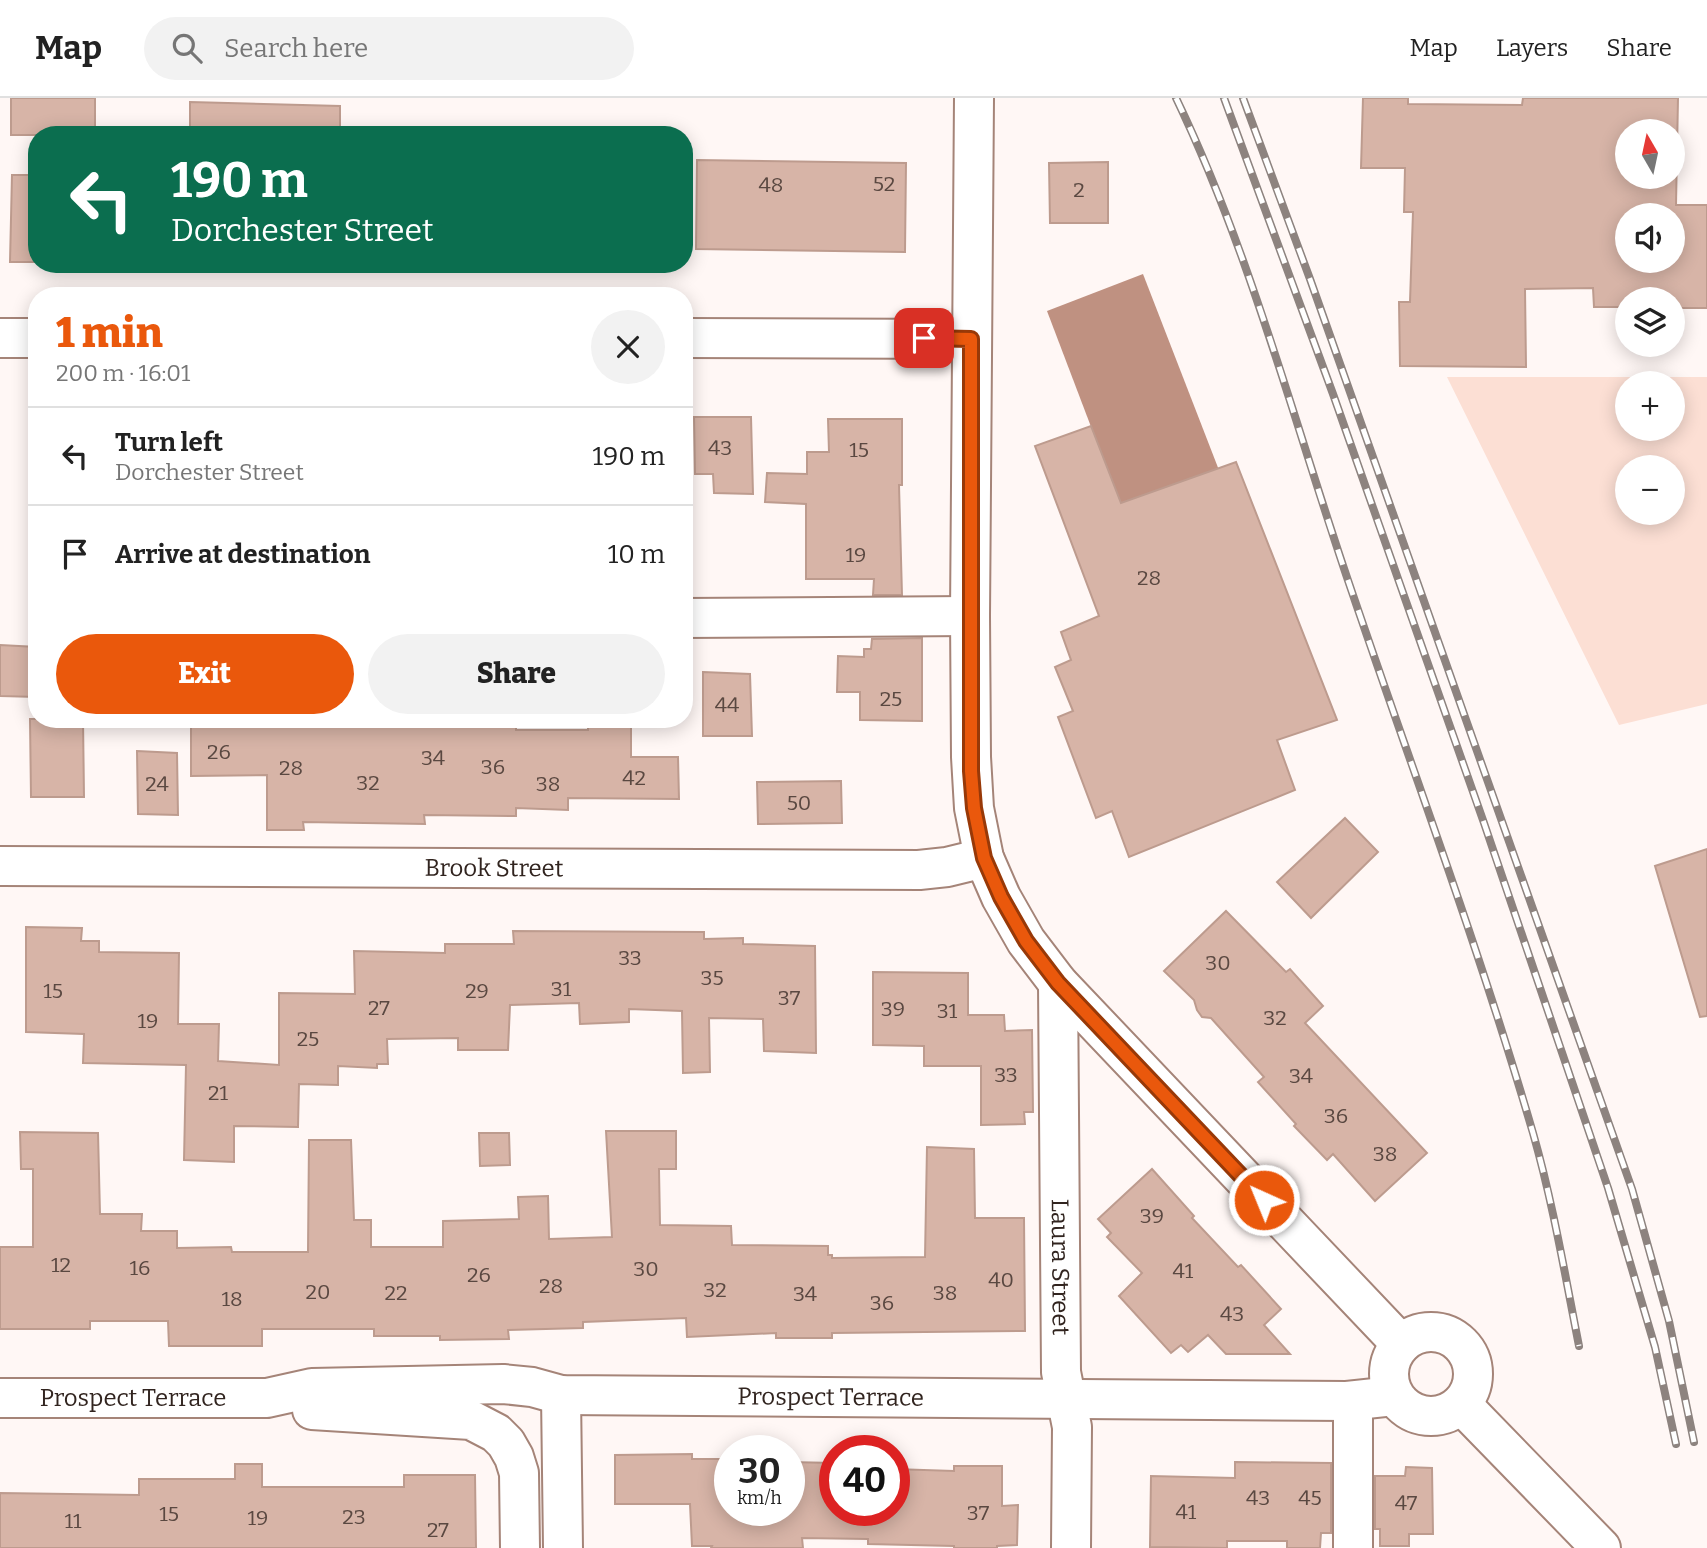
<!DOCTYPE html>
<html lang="en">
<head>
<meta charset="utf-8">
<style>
	body { margin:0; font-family:Bitter,serif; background:#f2f2f2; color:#222; height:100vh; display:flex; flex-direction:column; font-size:26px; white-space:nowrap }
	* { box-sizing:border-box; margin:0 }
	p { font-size:23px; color:#767676 }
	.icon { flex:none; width:38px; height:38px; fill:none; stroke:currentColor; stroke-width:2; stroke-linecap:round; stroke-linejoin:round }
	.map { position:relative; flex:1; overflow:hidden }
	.panel { position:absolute; left:28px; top:189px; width:665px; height:441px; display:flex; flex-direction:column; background:#fff; border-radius:28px; box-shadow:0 4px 18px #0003 }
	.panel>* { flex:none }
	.guide { position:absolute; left:28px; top:28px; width:665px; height:147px; border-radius:28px; box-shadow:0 4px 18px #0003; background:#0b6e4f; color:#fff; overflow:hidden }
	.needle { width:46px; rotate:351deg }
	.fabs { position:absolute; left:1615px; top:21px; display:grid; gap:14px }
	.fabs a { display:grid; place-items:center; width:70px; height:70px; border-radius:50%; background:#fff; box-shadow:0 4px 18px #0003; font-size:35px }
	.speed { position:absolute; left:714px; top:1337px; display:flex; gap:14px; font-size:35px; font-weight:700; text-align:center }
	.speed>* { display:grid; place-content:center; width:91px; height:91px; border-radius:50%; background:#fff; box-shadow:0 4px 18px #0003; line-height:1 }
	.speed small { font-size:18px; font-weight:400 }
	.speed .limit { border:10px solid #d22; background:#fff; color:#111 }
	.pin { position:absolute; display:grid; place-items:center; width:60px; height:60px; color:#fff; margin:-30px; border-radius:14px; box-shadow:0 4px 10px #0006 }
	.me { position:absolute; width:77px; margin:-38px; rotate:316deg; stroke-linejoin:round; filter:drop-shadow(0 0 5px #0008) }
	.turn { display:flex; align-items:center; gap:24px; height:147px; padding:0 28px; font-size:32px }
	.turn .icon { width:91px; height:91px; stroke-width:2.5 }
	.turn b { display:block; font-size:49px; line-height:60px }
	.round { display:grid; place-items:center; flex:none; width:74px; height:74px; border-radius:37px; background:#f2f2f2 }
	.overview { display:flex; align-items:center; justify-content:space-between; height:119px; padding:0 28px }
	h1 { font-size:42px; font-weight:800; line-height:52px; color:#ea580c }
	.cta { display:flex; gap:14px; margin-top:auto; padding:14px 28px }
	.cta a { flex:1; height:80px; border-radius:42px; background:#ea580c; color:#fff; font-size:28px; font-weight:800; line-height:80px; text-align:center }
	.cta a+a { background:#f2f2f2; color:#222 }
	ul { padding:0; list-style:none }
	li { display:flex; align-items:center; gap:21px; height:98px; padding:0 28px; border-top:2px solid #e0e0e0 }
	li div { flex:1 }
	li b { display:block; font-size:26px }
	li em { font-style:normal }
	header { display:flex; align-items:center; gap:42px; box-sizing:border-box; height:98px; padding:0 35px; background:#fff; border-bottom:2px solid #e0e0e0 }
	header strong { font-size:33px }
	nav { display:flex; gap:38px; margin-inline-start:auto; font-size:24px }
	.search { width:490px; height:63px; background:#f2f2f2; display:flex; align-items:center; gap:18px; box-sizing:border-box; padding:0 24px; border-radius:38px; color:#767676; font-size:26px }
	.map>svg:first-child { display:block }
	.green { fill:#fcdfd4; fill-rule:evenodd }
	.water { fill:#bf9181 }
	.building { fill:#d7b4a7; stroke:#bd9b8e; stroke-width:2; fill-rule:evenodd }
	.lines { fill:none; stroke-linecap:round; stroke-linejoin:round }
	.minor-casing { stroke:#a58478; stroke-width:42 }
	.minor { stroke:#fff; stroke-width:38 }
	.rail-casing { stroke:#8d837f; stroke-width:8 }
	.rail { stroke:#fff; stroke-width:5; stroke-dasharray:16; stroke-linecap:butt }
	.route-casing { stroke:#983908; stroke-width:18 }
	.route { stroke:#ea580c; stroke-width:12 }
	.labels { text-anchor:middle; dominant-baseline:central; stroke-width:5; stroke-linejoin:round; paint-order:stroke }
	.number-label { font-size:21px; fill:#5a4841 }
	.street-label { font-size:24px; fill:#31241f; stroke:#fff }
</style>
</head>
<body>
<header>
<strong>Map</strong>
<div class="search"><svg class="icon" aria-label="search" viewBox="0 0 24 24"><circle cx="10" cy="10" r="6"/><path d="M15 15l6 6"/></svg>Search here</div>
<nav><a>Map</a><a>Layers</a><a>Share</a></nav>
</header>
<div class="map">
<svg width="1707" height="1450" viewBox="0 0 1707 1450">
	<rect width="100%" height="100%" fill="#fff7f5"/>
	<path class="green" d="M1447 279H1707V606L1619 627ZM1628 285H1673V331H1628ZM1628 369H1673V415H1628Z"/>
	<path class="water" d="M1143 176 1229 398 1131 434 1047 213Z"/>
	<g class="building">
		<rect x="11" y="0" width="84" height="37"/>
		<path d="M1363 0H1408V6L1522 7 1523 0H1678L1676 107H1707V210H1673V201H1628V209H1594L1593 190 1525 191 1526 269 1400 268 1399 204H1410L1413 114H1404L1405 70H1361ZM1628 33H1673V79H1628ZM1628 117H1673V163H1628Z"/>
		<path d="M190 4 340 8V37H190Z"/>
		<path d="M697 62 906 65 905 154 696 151Z"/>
		<path d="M1108 64V125H1050L1049 65Z"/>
		<path d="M12 77H37V164H10Z"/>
		<path d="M694 319H751L753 396 714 395 713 376H695Z"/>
		<path d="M828 321H902V387H899L902 497H873L874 481H806V406L765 404 767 375 807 376V354H829Z"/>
		<path d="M1091 328 1121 405 1236 364 1337 622 1277 642 1295 692 1129 759 1112 713 1096 720 1058 619 1073 613 1055 569 1071 562 1061 534 1099 518 1035 348Z"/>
		<path d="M922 540V623L860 622V594H837L838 558 864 559V551H871L872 541Z"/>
		<path d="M0 547 37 549V599L0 598Z"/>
		<path d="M703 574 750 576 752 638H703Z"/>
		<path d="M30 621H83L84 699H31Z"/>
		<path d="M191 621 348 625V621H516V632H588V621H631V659H678L679 701 568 700V712L516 710V718L424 717 425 726 303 724 304 732H267V677L191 678Z"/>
		<path d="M137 653 177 655 178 717 138 716Z"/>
		<path d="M841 683 842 725 758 726 757 684Z"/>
		<path d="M1345 720 1378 754 1311 820 1277 784Z"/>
		<path d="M1707 751V918L1700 919 1655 768Z"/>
		<path d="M1226 813 1286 874 1290 871 1323 908 1305 925 1427 1055 1375 1103 1333 1056 1327 1062 1294 1028 1296 1026 1258 984 1264 979 1211 920 1202 919 1197 912 1194 902 1164 873Z"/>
		<path d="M26 829 82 830 81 843H99V854L179 855 178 926H219L218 963 279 967V895L355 896 354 853 445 855V846H514L513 833 704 834V841L743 840V846L815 848 816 955 764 953 763 921 709 920 710 974 683 975 682 913 629 911V924L580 926 579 905 510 907 508 952H458V940L387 941 388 966H377V970L338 968V987L299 986 298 1029 234 1028V1064L184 1062 186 967 83 965 84 936 26 934Z"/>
		<path d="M873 874 968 875V917H1004L1005 933 1032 932 1033 1014H1024L1025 1026 981 1027V968H924V948L873 947Z"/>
		<path d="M606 1033H676V1071H659L660 1127 731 1128 732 1147 828 1148V1157H832V1160L925 1159 927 1049 974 1051 975 1120H1024L1025 1233 832 1235V1240H776V1235L687 1239 686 1220 583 1224V1230L508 1232 509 1241 440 1242V1238H374V1231H262V1248H169L168 1223H90V1231H0V1149H33V1071H21L20 1034 98 1035 100 1116H142L141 1133H177V1150L231 1149 232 1154H308L309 1042H351L354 1122H371V1149H443V1123L519 1121 518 1099 548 1098 549 1141 612 1139Z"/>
		<path d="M479 1035H509L510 1067 480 1068Z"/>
		<path d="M1152 1071 1194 1118 1192 1120 1238 1169 1241 1167 1281 1211 1264 1227 1290 1256H1226L1208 1237 1188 1254 1181 1247 1171 1255 1119 1198 1142 1175 1107 1139 1111 1135 1098 1121Z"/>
		<path d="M692 1356V1361H730V1412H789V1364L835 1365V1412H894V1371L954 1373V1368H1002V1408L1018 1407 1017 1447 997 1448V1450H954V1448L868 1446V1441L802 1440 803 1450H711L712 1448H692L690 1406H615V1357Z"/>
		<path d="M1235 1364 1331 1365V1435H1321L1320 1450H1287V1443H1227V1450L1150 1449 1151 1378 1235 1380Z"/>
		<path d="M235 1366H262V1389H404V1377H475L476 1450H0V1395L139 1397V1381H235Z"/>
		<path d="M1406 1369 1432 1370 1433 1436H1409V1448H1380V1431H1375V1378H1405Z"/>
	</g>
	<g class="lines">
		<g class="minor-casing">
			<g id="minor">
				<path d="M974 0 970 518 971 659 974 710 984 760 1001 799 1026 843 1058 885 1401 1246"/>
				<path d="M0 240H37"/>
				<path d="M684 240 971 241"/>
				<path d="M684 520 970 518"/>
				<path id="s1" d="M0 768 919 772 947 769 984 760"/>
				<path id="s2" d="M1058 885 1061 1274 1072 1329 1071 1450"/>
				<circle cx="1431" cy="1276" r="42"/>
				<path d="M561 1297 563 1450"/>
				<path id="s3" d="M0 1300H267L312 1290 503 1286 532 1289 561 1297 1347 1303 1394 1298"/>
				<path d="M1461 1306 1601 1450"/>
				<path d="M312 1312 471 1322 496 1335 506 1345 514 1359 519 1375 520 1450"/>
				<path d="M1353 1450V1303"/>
			</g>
		</g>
		<use href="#minor" class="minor"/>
		<g class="rail-casing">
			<g id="rail">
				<path d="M1176 0C1252 158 1296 332 1353 497 1414 676 1480 853 1533 1035 1553 1105 1565 1177 1579 1248"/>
				<path d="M1224 0 1333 296 1484 725 1608 1090 1655 1249 1676 1346"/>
				<path d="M1243 0 1310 181 1632 1091 1669 1223 1694 1344"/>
			</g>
		</g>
		<use href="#rail" class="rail"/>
	</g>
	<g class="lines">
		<g class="route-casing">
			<path id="route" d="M924 240 971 241V673L974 710 984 760 1001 799 1026 843 1058 885 1264 1102"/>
		</g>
		<use href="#route" class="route"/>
	</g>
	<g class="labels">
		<g class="number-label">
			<text x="884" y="86">52</text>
			<text x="771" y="87">48</text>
			<text x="1079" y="92">2</text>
			<text x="720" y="350">43</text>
			<text x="859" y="352">15</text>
			<text x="856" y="457">19</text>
			<text x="1149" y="480">28</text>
			<text x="891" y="601">25</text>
			<text x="727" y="607">44</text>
			<text x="219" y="654">26</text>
			<text x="433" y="660">34</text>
			<text x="493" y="669">36</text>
			<text x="291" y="670">28</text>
			<text x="634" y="680">42</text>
			<text x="368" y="685">32</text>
			<text x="157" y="686">24</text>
			<text x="548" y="686">38</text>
			<text x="799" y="705">50</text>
			<text x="630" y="860">33</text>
			<text x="1218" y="865">30</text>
			<text x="712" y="880">35</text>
			<text x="561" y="891">31</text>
			<text x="53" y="893">15</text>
			<text x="477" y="893">29</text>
			<text x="789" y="900">37</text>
			<text x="379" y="910">27</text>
			<text x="893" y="911">39</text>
			<text x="947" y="913">31</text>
			<text x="1275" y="920">32</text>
			<text x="148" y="923">19</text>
			<text x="308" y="941">25</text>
			<text x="1006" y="977">33</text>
			<text x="1301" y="978">34</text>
			<text x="218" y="995">21</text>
			<text x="1336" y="1018">36</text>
			<text x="1385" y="1056">38</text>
			<text x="1152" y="1118">39</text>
			<text x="61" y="1167">12</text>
			<text x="140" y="1170">16</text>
			<text x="646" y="1171">30</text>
			<text x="1183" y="1173">41</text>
			<text x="479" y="1177">26</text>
			<text x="1001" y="1182">40</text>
			<text x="551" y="1188">28</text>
			<text x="715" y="1192">32</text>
			<text x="318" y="1194">20</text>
			<text x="396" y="1195">22</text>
			<text x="945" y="1195">38</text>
			<text x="805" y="1196">34</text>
			<text x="232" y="1201">18</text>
			<text x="882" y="1205">36</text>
			<text x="1232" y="1216">43</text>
			<text x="1258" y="1400">43</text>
			<text x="1310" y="1400">45</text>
			<text x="1406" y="1405">47</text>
			<text x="1186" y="1414">41</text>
			<text x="978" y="1415">37</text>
			<text x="169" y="1416">15</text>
			<text x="354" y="1419">23</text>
			<text x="258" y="1420">19</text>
			<text x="73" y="1423">11</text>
			<text x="438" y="1432">27</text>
		</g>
		<g class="street-label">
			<text stroke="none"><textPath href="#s1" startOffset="494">Brook Street</textPath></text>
			<text stroke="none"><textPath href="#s2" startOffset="284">Laura Street</textPath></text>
			<text stroke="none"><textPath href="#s3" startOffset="133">Prospect Terrace</textPath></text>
			<text stroke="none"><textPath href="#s3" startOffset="833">Prospect Terrace</textPath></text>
		</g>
	</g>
</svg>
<div class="fabs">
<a><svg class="needle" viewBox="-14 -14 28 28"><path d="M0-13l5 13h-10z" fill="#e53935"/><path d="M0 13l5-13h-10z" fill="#767676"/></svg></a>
<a><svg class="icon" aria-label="sound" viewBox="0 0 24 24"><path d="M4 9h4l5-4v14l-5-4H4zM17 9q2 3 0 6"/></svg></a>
<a><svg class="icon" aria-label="layers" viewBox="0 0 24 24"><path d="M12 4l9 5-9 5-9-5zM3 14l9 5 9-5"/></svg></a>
<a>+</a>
<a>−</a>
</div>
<div class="speed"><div>30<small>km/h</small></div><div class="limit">40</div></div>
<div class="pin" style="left:924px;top:240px;background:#d93025"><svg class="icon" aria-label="arrive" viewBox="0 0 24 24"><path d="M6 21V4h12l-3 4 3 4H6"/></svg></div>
<svg class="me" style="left:1264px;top:1102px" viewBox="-20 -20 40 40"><circle r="17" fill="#ea580c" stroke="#fff" stroke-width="3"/><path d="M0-11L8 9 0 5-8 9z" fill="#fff"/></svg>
<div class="guide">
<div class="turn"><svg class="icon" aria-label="left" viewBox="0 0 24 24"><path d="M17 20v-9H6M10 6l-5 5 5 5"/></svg><div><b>190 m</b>Dorchester Street</div></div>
</div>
<section class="panel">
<div class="overview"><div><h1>1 min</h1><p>200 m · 16:01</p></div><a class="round"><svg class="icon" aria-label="close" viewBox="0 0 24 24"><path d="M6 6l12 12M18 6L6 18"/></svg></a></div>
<ul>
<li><svg class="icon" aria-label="left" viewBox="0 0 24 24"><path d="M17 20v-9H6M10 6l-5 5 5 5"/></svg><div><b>Turn left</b><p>Dorchester Street</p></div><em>190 m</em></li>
<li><svg class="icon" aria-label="arrive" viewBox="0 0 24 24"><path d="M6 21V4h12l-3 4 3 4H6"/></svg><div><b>Arrive at destination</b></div><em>10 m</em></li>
</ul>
<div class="cta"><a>Exit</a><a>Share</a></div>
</section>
</div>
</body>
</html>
